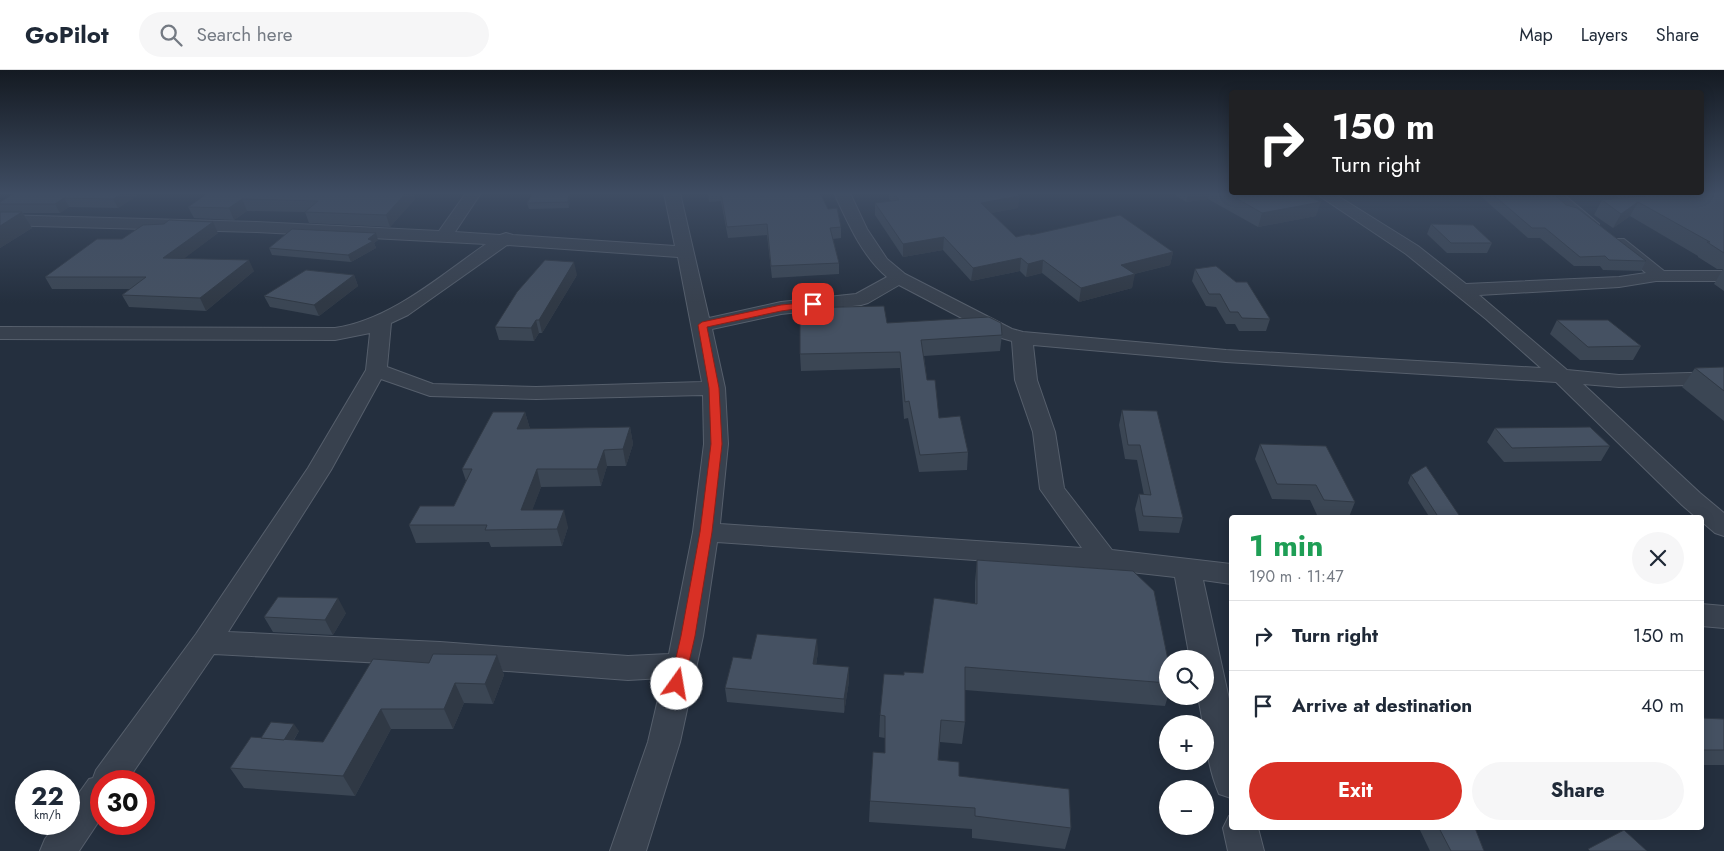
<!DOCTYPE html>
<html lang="en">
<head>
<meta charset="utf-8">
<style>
	body { margin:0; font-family:Jost,sans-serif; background:#f6f6f7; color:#1f2937; height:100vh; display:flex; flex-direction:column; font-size:19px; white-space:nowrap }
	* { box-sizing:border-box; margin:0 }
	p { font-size:16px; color:#747a83 }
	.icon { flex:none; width:28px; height:28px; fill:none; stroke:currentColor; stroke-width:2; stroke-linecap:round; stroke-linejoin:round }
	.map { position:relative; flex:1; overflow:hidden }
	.sheet { position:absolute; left:1229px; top:445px; width:475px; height:315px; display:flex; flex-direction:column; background:#fff; border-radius:5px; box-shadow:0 2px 12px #0003 }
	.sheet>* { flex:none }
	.guide { position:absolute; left:1229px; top:20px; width:475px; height:105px; border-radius:5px; box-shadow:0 2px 12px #0003; background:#202124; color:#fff; overflow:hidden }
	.fabs { position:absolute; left:1159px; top:580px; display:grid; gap:10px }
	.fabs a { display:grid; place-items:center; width:55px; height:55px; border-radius:50%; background:#fff; box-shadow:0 2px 12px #0003; font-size:25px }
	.speed { position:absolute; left:15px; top:700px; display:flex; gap:10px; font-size:25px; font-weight:700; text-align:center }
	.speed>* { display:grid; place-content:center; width:65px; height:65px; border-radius:50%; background:#fff; box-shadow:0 2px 12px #0003; line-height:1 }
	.speed small { font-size:12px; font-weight:400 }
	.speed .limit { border:8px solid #d22; background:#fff; color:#111 }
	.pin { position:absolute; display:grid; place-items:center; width:42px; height:42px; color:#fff; margin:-21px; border-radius:10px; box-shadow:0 2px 8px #0006 }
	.me { position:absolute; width:55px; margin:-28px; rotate:13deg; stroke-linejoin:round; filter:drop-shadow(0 0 4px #0008) }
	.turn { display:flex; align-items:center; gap:18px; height:105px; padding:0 20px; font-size:22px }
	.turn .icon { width:65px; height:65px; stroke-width:2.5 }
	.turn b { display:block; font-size:35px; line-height:42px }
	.round { display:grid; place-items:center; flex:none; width:52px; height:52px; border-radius:26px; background:#f6f6f7 }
	.headline { display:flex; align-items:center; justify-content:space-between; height:85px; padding:0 20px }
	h1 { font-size:30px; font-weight:700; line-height:38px; color:#1e9e55 }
	.action { display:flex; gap:10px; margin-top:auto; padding:10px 20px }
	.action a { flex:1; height:58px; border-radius:30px; background:#d93025; color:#fff; font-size:20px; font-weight:700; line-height:58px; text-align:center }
	.action a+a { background:#f6f6f7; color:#1f2937 }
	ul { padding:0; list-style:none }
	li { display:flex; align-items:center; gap:15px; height:70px; padding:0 20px; border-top:1px solid #e0e1e3 }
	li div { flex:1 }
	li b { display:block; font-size:19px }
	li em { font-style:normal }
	header { display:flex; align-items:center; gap:30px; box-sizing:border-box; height:70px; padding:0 25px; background:#fff; border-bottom:1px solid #e0e1e3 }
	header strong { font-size:24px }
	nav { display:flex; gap:28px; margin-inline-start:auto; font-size:18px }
	.search { width:350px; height:45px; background:#f6f6f7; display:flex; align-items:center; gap:12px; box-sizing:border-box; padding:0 18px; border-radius:28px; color:#747a83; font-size:19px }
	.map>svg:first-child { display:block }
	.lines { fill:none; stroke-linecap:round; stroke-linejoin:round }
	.street-casing { stroke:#565f6c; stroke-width:2 }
	.street { fill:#38414e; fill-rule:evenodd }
	.wall { fill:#3b4654 }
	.shaded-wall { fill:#303945 }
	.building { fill:#455162; stroke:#303945 }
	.route { fill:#d93025; stroke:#8d1f18 }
</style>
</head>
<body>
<header>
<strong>GoPilot</strong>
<div class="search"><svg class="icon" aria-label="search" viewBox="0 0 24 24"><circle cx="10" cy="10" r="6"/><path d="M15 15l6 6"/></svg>Search here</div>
<nav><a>Map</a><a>Layers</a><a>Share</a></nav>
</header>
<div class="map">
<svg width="1724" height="781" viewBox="0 0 1724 781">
	<rect width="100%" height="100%" fill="#242f3e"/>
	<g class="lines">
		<g class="street-casing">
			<g id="street">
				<path d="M466 123H481L455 162 500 165 506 163 513 165 675 176 664 123H680L709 248 781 232 856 224 887 207C862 186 848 153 834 123H850L867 159 887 189 905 204 1012 259 1023 262 1226 280 1541 298 1486 249 1406 184 1315 123H1333L1418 176 1466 214 1619 207 1646 203 1610 173 1612 169H1624L1664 201H1724V211H1656L1619 217 1479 225 1567 300 1619 305 1724 302V314L1619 317 1583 314 1700 423 1724 443V466L1715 463 1701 451V448H1697L1682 435 1556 312 1226 292 1033 275 1037 310 1055 362 1064 418 1112 480 1231 494V514L1203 510 1231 638V728L1219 724C1210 703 1205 676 1205 654H1203L1198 626H1205V589H1190L1175 507 1104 499 717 472 703 566 680 672 646 781H610L648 672 663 608 628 610 440 596 214 584 127 711H101V748L79 781H40L45 769 56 754H69V737L89 709 93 708 96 700 196 564 308 398 366 300 370 263 335 270 0 269V257L335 258C391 250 441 205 486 174L257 162 0 155V145L257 152 439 161ZM507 175 678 187 702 312 536 317 433 314 387 297 391 253 408 245ZM899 215 998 267 1012 271 1015 310 1033 362 1040 419 1082 478 720 454 728 374 725 318 712 259 781 244 861 235 868 233ZM381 309 430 326 536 329 703 325 704 374 693 462 669 584 628 586 440 572 228 562 331 400Z"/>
				<path d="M1545 123H1562L1599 154 1597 157H1585Z"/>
				<path d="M1701 534 1724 536V558L1701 556Z"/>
				<path d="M1231 745V758H1258L1264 781H1228L1223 758 1229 746Z"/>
			</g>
		</g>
		<use href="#street" class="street"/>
	</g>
	<g class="wall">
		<path d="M141 123 118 138 69 137 60 143H23L32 158 0 178V132Z"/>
		<path d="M208 123H413L415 129 390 157 309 153 305 142 247 141 234 150 194 148 188 137Z"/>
		<path d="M533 123H570L569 138 529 139 527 133Z"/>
		<path d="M708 123H820L828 139 841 157V168L833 169 839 193V204L772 208 767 165 728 168 721 131 709 132Z"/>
		<path d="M889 123H1016L1019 126 1018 138 991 143 1016 167 1031 165 1173 182 1170 195 1134 204 1132 218 1079 232 1042 203 1026 207 1020 201 971 211 943 180 903 187 875 145V133L891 131 889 129Z"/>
		<path d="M1172 123H1301L1316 146 1258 157 1208 129 1186 132Z"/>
		<path d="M1477 123H1553L1566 135 1646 191 1641 201 1603 200 1600 196H1574L1540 168H1528Z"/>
		<path d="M1613 123H1724V221L1714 214 1723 199H1717L1698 187V186L1630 146 1613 158 1594 145 1602 130 1620 129Z"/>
		<path d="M1431 154 1492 173 1487 183H1447L1427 164Z"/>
		<path d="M218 163 184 188 254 201 206 241 129 237 122 225 130 219H52L45 207 122 169Z"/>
		<path d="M378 170 374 173 376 178 351 192 272 185 269 178Z"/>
		<path d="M1195 199 1270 249 1266 261H1239L1235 254H1226L1216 237 1206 236 1192 211Z"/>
		<path d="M354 205 358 216 319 246 270 237 264 226Z"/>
		<path d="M577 205 542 263H539L534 271 499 270 495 257Z"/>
		<path d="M1557 250 1641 276 1633 290H1580L1550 264Z"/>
		<path d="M887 253 1002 265 1000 281 924 286 927 310 939 348 968 382 967 400 919 402 908 348 904 349 900 298 801 301 800 284Z"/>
		<path d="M1724 297V351L1682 317 1695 298Z"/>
		<path d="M1122 340 1183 448 1179 463 1139 461 1135 439 1139 424 1144 425 1137 390 1125 389 1119 355Z"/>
		<path d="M525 342 530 359 630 357 633 374 626 396H607L601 416 541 417 532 440 568 457 562 476 491 477 489 472 416 473 409 455 454 436 466 411 462 399Z"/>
		<path d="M1495 358 1610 376 1601 391 1504 392 1487 372Z"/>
		<path d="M1260 374 1355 432 1349 447 1317 445 1310 430 1272 429 1255 389Z"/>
		<path d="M1411 405 1461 448H1430L1408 413Z"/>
		<path d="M977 490 1168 590V626L1165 636 965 620V652L962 674 940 672 938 690 959 706 1071 758 1065 779 972 768V759L869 752 870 731 885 683V668L879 667 880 645 923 603 975 534V512Z"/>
		<path d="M346 543 333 565 273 562 264 547Z"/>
		<path d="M818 582 816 595 849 611 844 643 727 632 725 618 751 589Z"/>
		<path d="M497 585 504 605 493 634 464 633 453 659H391L355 726 244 718 230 698 261 668 299 661 294 670 323 672 429 593Z"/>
		<path d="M1701 648 1724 649V695H1701Z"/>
		<path d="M1419 758H1475L1484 781H1430Z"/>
	</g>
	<g class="shaded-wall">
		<path d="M123 123H141L118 138 113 129Z"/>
		<path d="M406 123H413L415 129 390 157 386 145Z"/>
		<path d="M569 123H570L569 138 568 132Z"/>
		<path d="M1188 123H1210L1208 129 1186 132Z"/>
		<path d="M1019 126 1018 138 980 145 981 133Z"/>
		<path d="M64 128 69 137 60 143 55 134Z"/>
		<path d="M242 129 247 141 234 150 229 138Z"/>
		<path d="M1321 132 1316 146 1258 157 1262 143Z"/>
		<path d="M1638 132 1630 146 1613 158 1621 144Z"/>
		<path d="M22 142 32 158 0 178V156Z"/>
		<path d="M213 152 218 163 169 200 163 188Z"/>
		<path d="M376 163 378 170 374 173 376 178 351 192 348 185Z"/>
		<path d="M944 167 943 180 903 187V174Z"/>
		<path d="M1173 182 1170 195 1118 208 1121 195Z"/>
		<path d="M1021 188 1020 201 971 211 973 198Z"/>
		<path d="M249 190 254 201 206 241 200 228Z"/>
		<path d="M1043 190 1042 203 1026 207 1028 194Z"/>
		<path d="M574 192 577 205 542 263 539 250Z"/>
		<path d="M1135 204 1132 218 1079 232 1081 218Z"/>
		<path d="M354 205 358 216 319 246 314 235Z"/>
		<path d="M536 250 539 263 534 271 531 258Z"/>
		<path d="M525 342 530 359H517Z"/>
		<path d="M630 357 633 374 626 396 623 379Z"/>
		<path d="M604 380 607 396 601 416 597 399Z"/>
		<path d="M537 399 541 417 526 457 521 440Z"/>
		<path d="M564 440 568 457 562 476 557 459Z"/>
		<path d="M338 528 346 543 333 565 325 550Z"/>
		<path d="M817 569 818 582 814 608 813 594Z"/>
		<path d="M497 585 504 605 493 634 485 614Z"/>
		<path d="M849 597V611L844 643V629Z"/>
		<path d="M455 613 464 633 453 659 444 639Z"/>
		<path d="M381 639 391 659 355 726 343 706Z"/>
		<path d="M294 654 299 661 287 680 282 673Z"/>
	</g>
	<g class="building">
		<path d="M15 123H123L113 129 64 128 55 134H0V132Z"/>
		<path d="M208 123H406L386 145 305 142 318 131 242 129 229 138 188 137Z"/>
		<path d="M533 123H569L568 132 527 133Z"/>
		<path d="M721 123H820L828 139 837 138 841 157 830 158 839 193 771 196 767 154 727 157Z"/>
		<path d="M894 123H1016L1019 126 981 133 1016 167 1029 164 1031 165 1120 145 1173 182 1121 195 1135 204 1081 218 1043 190 1028 194 1021 188 973 198 944 167 903 174 875 133 899 130Z"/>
		<path d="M1227 123H1301L1321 132 1262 143Z"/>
		<path d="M1491 123H1553L1566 135 1577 138 1646 191 1609 190 1605 186 1580 187 1545 158H1532Z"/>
		<path d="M1641 123H1724V183L1707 172H1710L1638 132 1621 144 1602 130 1645 126Z"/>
		<path d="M0 142H22L0 156Z"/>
		<path d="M169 150 213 152 163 188 249 190 200 228 122 225 146 207H45L97 169H122L143 155 164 154Z"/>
		<path d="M1431 154 1473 155 1492 173H1451Z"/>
		<path d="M292 159 376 163 368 169 373 171 348 185 269 178Z"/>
		<path d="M545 190 574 192 539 250H536L531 258 495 257 517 222Z"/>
		<path d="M1216 196 1236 212H1247L1270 249 1242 248 1238 242H1230L1220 224H1209L1195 199Z"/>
		<path d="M306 200 354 205 314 235 264 226Z"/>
		<path d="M884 236 887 253 989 247 1001 253 1002 265 921 270 927 310H935L939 348 960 346 968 382 920 385 909 331 905 332 900 282 800 284V238Z"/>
		<path d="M1557 250H1608L1641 276 1588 277Z"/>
		<path d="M1724 297V321L1695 298Z"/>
		<path d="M1122 340 1157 341 1183 448 1143 446 1139 424 1151 425 1140 375H1128Z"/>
		<path d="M493 342H525L517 359 630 357 623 379 604 380 597 399H537L521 440H564L557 459 485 460 487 455H409L420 436H454L472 399H462Z"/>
		<path d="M1590 357 1610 376 1512 378 1495 358Z"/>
		<path d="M1260 374 1326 376 1355 432 1324 430 1316 415 1277 414Z"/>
		<path d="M1426 396 1461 448H1439L1411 405Z"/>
		<path d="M977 490 1133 501 1154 521 1168 590V613L965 597V652L941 650 938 690 959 692V706L1069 719 1071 758 975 746V738L870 731 873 682 885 683V646L880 645 884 604 904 605V602L923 603 934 528 977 534Z"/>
		<path d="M278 527 338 528 325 550 264 547Z"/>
		<path d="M757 564 817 569 813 594 849 597 844 629 725 618 733 587 751 589Z"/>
		<path d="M433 584 497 585 485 614 455 613 444 639H381L343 706 230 698 251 667 323 672 373 589 429 593Z"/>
		<path d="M1701 648 1724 649V680H1701Z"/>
		<path d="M271 652 294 654 284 670 261 668Z"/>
		<path d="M1439 758H1475L1484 781H1451Z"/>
		<path d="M1624 760 1647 781H1590L1588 779Z"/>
	</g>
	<linearGradient id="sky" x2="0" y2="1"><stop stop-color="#141a22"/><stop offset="0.53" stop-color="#3f4d63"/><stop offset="1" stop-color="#3f4d63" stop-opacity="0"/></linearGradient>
	<rect width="1724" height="233" fill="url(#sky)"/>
	<path class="route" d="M813 232 818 234 817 236 781 241 707 257 719 318 722 374 712 462 695 566 684 614 682 619 677 620 672 619 670 614 681 566 700 462 711 374 709 318 698 255 702 252 781 235Z"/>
</svg>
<div class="fabs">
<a><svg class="icon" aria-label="search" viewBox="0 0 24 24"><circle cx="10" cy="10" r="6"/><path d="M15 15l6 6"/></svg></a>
<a>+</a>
<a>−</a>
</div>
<div class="speed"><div>22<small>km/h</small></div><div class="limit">30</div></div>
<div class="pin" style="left:813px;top:234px;background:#d93025"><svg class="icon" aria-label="arrive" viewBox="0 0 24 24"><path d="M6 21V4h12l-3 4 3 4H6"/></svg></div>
<svg class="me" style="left:677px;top:614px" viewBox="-20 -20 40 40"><circle r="19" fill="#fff"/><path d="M0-13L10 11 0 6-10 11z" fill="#d93025"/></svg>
<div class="guide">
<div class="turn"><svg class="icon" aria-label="right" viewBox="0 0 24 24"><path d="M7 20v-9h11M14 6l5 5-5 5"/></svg><div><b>150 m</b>Turn right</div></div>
</div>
<section class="sheet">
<div class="headline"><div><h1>1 min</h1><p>190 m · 11:47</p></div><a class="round"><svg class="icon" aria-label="close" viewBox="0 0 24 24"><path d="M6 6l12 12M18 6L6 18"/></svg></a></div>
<ul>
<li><svg class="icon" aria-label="right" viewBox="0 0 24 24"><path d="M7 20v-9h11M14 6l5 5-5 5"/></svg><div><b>Turn right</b></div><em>150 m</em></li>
<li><svg class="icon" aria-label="arrive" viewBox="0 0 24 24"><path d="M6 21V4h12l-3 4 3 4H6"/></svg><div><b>Arrive at destination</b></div><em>40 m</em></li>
</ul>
<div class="action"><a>Exit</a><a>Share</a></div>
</section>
</div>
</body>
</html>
